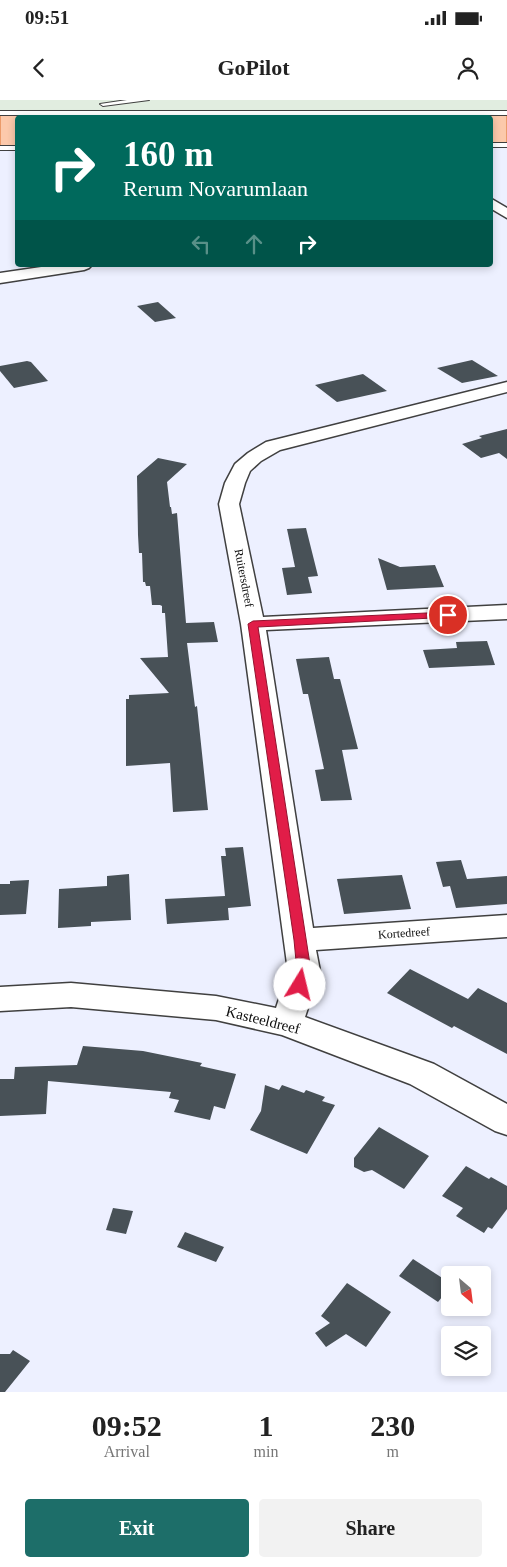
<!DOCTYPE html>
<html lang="en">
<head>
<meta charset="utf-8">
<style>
	body { margin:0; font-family:Georgia,serif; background:#f2f2f2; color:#222; height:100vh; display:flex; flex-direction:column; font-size:19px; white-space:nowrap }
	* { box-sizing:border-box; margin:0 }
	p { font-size:16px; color:#767676 }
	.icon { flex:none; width:28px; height:28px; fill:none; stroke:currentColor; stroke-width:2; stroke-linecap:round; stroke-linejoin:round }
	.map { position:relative; height:1292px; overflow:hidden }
	.sheet { display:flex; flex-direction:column; background:#fff; flex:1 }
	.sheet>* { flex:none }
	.hud { position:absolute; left:15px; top:15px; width:478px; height:152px; border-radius:5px; box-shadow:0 2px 8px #0003; background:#00695c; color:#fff; overflow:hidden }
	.needle { width:32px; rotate:152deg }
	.buttons { position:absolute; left:441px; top:1166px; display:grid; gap:10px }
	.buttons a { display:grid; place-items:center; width:50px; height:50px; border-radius:5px; background:#fff; box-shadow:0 2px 8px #0003; font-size:25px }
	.pin { position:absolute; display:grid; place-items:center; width:42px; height:42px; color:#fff; margin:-21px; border:2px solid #fff; border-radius:50%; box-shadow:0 1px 5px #0007 }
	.me { position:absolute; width:55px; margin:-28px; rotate:9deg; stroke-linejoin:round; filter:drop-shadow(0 0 4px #0008) }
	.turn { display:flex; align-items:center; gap:18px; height:105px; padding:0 25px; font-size:22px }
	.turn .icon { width:65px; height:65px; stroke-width:2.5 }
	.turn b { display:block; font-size:35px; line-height:42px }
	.lanes { display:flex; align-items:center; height:48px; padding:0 25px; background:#0003; justify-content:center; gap:25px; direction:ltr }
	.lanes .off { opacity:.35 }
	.eta { display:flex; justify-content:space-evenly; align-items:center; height:85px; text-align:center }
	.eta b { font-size:30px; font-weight:800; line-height:35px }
	.button { display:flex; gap:10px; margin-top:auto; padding:10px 25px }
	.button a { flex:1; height:58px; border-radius:5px; background:#1d6e69; color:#fff; font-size:20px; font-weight:800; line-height:58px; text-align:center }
	.button a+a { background:#f2f2f2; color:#222 }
	.status { display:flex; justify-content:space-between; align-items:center; height:35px; padding:0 25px; background:#fff; direction:ltr }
	.status svg { height:14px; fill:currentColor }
	header { display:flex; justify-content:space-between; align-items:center; height:65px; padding:0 25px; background:#fff; font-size:22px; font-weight:800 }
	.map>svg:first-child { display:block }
	.industrial { fill:#e1ede0 }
	.water { fill:#fcc9ab; stroke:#da6f2b }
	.building { fill:#485157 }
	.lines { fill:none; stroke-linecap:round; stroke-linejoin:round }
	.service-casing { stroke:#404040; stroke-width:2 }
	.minor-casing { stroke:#404040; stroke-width:3 }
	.service { fill:#fff; fill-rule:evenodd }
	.minor { fill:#fff; fill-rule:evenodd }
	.route { fill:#e11d48; stroke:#92132f }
	.labels { text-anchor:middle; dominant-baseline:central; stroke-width:5; stroke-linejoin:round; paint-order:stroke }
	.street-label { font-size:12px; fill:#0d0d0d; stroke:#fff }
	.near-street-label { font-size:15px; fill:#0d0d0d; stroke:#fff }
</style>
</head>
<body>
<div class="status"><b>09:51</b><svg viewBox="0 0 49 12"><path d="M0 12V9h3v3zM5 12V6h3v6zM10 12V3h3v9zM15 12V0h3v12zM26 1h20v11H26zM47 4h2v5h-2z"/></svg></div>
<header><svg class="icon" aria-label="back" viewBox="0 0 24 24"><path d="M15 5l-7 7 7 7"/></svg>GoPilot<svg class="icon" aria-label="person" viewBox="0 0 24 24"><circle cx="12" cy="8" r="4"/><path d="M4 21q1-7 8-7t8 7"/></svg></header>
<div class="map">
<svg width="507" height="1292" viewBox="0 0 507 1292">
	<rect width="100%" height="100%" fill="#edf0ff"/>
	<path class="industrial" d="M0 0H507V15L197 16 121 14 0 15Z"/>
	<path class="water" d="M121 14 197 16 507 15V44H490V18H18L17 47H0V15Z"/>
	<g class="building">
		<path d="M158 202 176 218 155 222 137 206Z"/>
		<path d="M472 260 498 276 462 283 437 268Z"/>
		<path d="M27 261 31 262 48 281 14 288 0 271V266Z"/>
		<path d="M363 274 387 291 337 302 315 285Z"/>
		<path d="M507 329V359L499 353 481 358 462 344 482 338 479 336Z"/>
		<path d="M158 358 187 364 167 382 170 407H171L172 414 177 413 186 523 214 522 218 542 187 543 195 607 197 606 208 710 173 712 170 663 126 666V599H129V595L169 593 140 558 168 557 165 513H162V506L160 505H152L150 486H146L145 482H143L142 453H139L138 435 137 376Z"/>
		<path d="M306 428 318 476 308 477 312 493 287 495 282 468 295 467 287 429Z"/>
		<path d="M378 458 400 467 435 465 444 487 387 490Z"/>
		<path d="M487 541 495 565 429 568 423 550 457 548 456 542Z"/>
		<path d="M329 557 334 579H340L358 649 342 650 352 700 321 701 315 670 324 669 308 594H303L296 559Z"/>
		<path d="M243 747 251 806 228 808 229 820 167 824 165 799 225 796 221 756H226L225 748Z"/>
		<path d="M461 760 467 779 507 776V804L456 808 450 786 443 787 436 762Z"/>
		<path d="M129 774 131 820 91 822V826L58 828 59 789 107 786V776Z"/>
		<path d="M402 775 411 809 344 814 337 779Z"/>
		<path d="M29 780 26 814 0 815V784H10V781Z"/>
		<path d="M410 869 468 899 478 888 507 903V954L454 926 452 928 387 893Z"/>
		<path d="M83 946 143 951 202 963 200 966 236 974 225 1009 214 1006 210 1020 174 1012 179 1000 169 998 171 992 48 981 46 1014 0 1016V979H14L15 967 77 965Z"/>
		<path d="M265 985 279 990 282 985 304 993 306 990 325 997 322 1001 335 1005 307 1054 250 1030 261 1011Z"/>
		<path d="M379 1027 429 1056 404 1089 372 1070 364 1072 354 1067V1058Z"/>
		<path d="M466 1066 489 1079 491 1077 507 1086V1109L492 1129 488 1127 484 1133 456 1116 463 1108 442 1096Z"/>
		<path d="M113 1108 133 1111 126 1134 106 1130Z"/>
		<path d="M185 1132 224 1147 216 1162 177 1147Z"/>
		<path d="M413 1159 450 1183V1187L438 1202 399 1176Z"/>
		<path d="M347 1183 391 1212 366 1247 346 1234 326 1247 315 1233 330 1223 321 1216Z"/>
		<path d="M13 1250 30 1261 5 1292H0V1254H10Z"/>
	</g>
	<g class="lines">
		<g class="service-casing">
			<g id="service">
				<path d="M127 0H149L103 6 100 4Z"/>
				<rect x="0" y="11" width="507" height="4"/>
				<rect x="490" y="43" width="17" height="4"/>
				<rect x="0" y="46" width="18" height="4"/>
			</g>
		</g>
		<g class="minor-casing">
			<g id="minor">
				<path d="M490 98 507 108V118L490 108Z"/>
				<path d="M55 165H92L89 168 84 170 0 183V173Z"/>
				<path d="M507 282V292L280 350 261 361 250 371 245 383 239 404 263 517 507 505V519L266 530 313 828 507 815V837L316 850 320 871 305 917 434 964 507 1004V1035L495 1031 410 984 282 935 216 920 71 907 0 911V887L71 883 216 896 276 908 288 871 241 524 219 404 225 383 235 364 248 353 266 342Z"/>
			</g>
		</g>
		<use href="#service" class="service"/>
		<use href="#minor" class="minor"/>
	</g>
	<path class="route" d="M448 512 452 513V517L258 527 311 871 304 889 300 891 295 889 293 885 297 871 294 840 248 524 253 521Z"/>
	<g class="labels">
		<g class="street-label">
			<text transform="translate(244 478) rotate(79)">Ruitersdreef</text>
			<text transform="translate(404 833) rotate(-4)">Kortedreef</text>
		</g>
		<g class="near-street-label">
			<text transform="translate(263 920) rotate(14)">Kasteeldreef</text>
		</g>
	</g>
</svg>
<div class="buttons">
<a><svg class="needle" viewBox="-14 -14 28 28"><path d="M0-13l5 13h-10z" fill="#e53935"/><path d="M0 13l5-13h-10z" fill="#767676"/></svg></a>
<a><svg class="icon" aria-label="layers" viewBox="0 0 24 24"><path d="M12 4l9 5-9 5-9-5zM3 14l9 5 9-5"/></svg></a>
</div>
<div class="pin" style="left:448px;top:515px;background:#d93025"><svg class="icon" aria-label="arrive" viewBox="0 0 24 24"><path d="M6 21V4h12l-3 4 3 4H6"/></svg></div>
<svg class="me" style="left:300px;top:885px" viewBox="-20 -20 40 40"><circle r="19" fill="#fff"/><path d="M0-13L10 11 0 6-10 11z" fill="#e11d48"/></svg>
<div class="hud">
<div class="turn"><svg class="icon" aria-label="right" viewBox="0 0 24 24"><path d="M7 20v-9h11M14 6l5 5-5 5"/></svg><div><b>160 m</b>Rerum Novarumlaan</div></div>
<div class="lanes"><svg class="icon off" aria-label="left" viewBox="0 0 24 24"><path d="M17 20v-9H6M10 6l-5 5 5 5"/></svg><svg class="icon off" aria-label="ahead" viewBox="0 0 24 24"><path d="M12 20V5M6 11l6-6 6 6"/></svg><svg class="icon" aria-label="right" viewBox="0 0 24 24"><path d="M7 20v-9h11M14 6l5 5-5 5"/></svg></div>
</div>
</div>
<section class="sheet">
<div class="eta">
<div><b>09:52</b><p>Arrival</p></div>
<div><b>1</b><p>min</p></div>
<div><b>230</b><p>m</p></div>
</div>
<div class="button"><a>Exit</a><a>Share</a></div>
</section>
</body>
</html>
